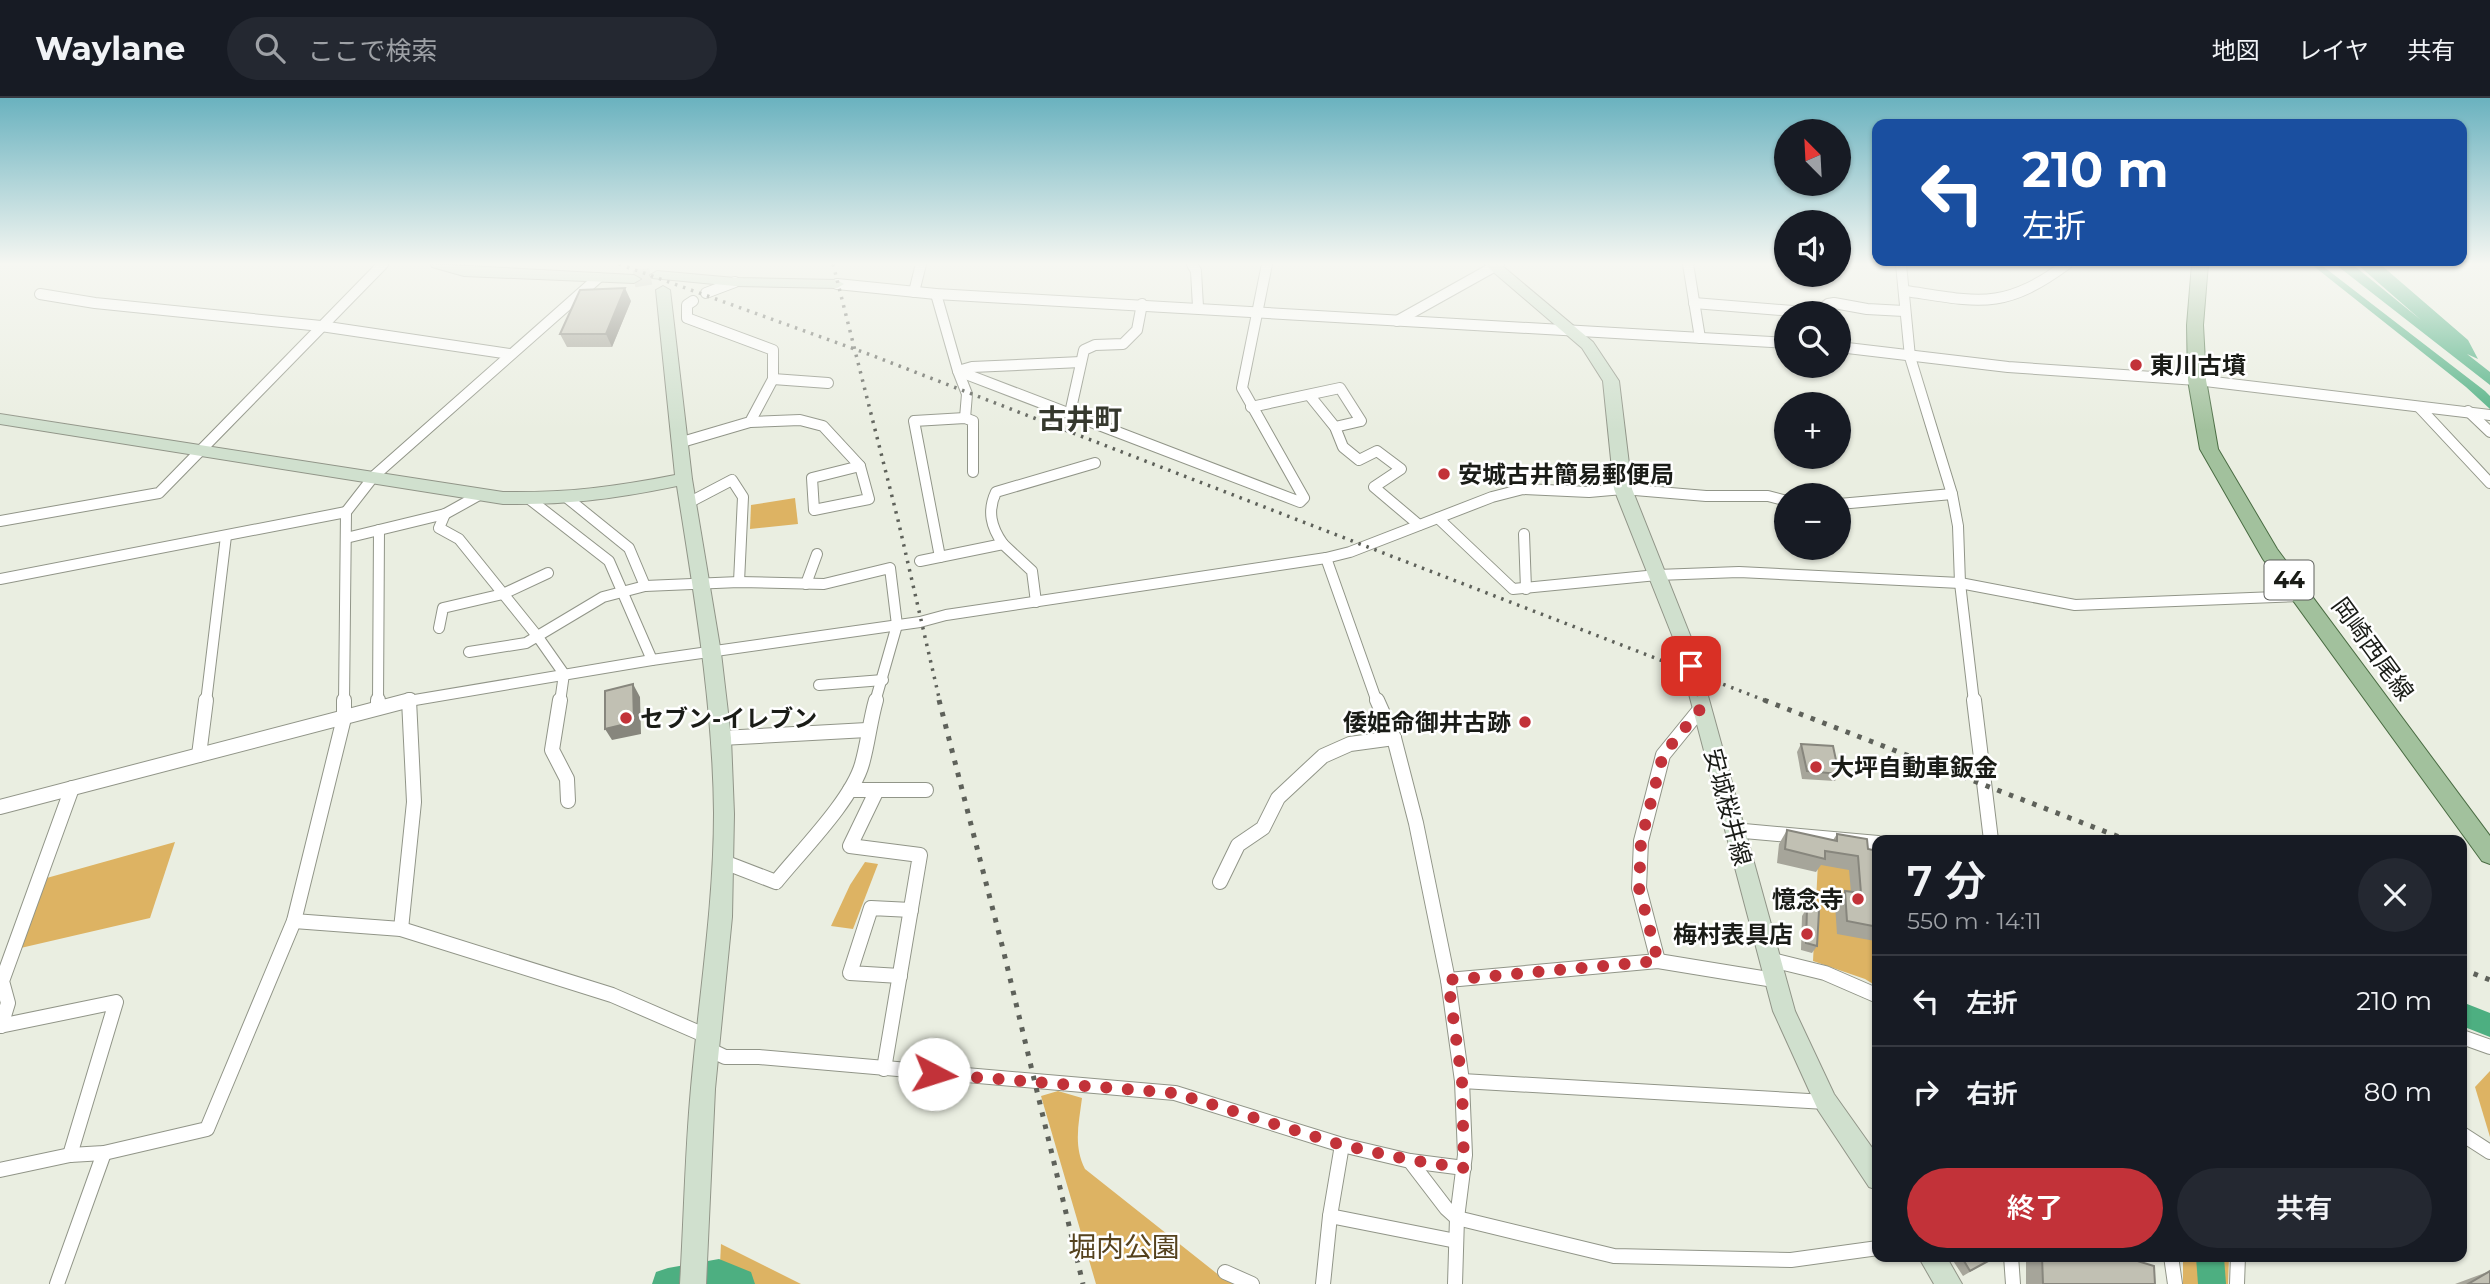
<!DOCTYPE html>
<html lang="ja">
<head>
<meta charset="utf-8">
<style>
	body { margin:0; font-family:Montserrat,"Noto Sans JP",sans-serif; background:#242831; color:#f1f3f6; height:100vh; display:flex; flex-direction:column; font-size:26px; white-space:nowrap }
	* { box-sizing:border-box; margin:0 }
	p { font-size:23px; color:#9ea1a6 }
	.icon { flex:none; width:38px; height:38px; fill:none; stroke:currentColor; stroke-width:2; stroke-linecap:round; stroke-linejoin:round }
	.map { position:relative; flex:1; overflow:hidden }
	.side { position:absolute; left:1872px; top:737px; width:595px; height:427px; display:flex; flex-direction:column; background:#171b24; border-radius:14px; box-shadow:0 2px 5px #0004 }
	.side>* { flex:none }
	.hud { position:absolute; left:1872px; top:21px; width:595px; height:147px; border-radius:14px; box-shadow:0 2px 5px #0004; background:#1a4fa0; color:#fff; overflow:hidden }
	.needle { width:46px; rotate:336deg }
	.fabs { position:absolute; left:1774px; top:21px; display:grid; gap:14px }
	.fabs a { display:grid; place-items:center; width:77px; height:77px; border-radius:50%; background:#171b24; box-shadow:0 2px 5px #0004; font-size:35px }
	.pin { position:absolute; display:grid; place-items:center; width:60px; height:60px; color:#fff; margin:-30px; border-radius:14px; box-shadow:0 4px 10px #0006 }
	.me { position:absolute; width:77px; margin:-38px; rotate:95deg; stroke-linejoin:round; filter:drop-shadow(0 0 5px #0008) }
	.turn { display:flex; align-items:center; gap:24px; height:147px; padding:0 35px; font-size:32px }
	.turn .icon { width:91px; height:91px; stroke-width:2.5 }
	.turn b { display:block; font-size:49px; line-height:60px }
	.round { display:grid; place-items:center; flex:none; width:74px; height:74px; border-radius:37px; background:#242831 }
	.head { display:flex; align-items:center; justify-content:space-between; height:119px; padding:0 35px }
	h1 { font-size:42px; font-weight:600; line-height:52px }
	.action { display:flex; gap:14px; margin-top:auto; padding:14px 35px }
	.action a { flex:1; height:80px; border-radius:42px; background:#c23239; color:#fff; font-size:28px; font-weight:600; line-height:80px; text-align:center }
	.action a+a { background:#242831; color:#f1f3f6 }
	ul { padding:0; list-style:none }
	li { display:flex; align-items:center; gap:21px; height:91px; padding:0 35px; border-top:2px solid #363941 }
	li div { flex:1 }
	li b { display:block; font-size:26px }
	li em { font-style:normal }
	header { display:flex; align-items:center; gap:42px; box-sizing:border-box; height:98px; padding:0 35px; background:#171b24; border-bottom:2px solid #363941 }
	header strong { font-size:33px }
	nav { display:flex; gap:38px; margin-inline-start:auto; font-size:24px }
	.search { width:490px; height:63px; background:#242831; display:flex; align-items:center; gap:18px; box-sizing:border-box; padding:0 24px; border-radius:38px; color:#9ea1a6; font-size:26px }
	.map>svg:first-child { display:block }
	.green { fill:#ddb363 }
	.water { fill:#4daf81 }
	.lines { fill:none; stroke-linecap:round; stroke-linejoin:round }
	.river { fill:#4daf81; fill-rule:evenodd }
	.secondary-tunnel { stroke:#cbcec3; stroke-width:17; stroke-dasharray:17 9; stroke-linecap:butt }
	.street-far1-casing { stroke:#919588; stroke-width:12 }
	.street-casing { stroke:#919588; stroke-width:16 }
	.secondary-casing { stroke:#919588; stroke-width:2 }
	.primary-casing { stroke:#4a6c43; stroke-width:2 }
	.street-far1 { stroke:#fff; stroke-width:10 }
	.street { stroke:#fff; stroke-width:14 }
	.secondary { fill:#d0e0ce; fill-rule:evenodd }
	.primary { fill:#a2c19d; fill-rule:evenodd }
	.rail-far1 { stroke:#5e615a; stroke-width:3.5; stroke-dasharray:2.5 6; stroke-linecap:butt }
	.rail { stroke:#5e615a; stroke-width:5; stroke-dasharray:4.5 8; stroke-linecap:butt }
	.wall { fill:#a6a59a }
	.shaded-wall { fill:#87867d }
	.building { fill:#c1c0b3; stroke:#87867d; stroke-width:2 }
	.route { stroke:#c23239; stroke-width:12; stroke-dasharray:0 21.6 }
	.poi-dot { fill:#c23239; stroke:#fff; stroke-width:2.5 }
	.labels { text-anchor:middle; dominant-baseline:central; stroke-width:5; stroke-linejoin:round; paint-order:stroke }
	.shield { fill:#fff; stroke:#5f605d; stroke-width:2 }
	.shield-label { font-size:23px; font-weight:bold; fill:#1a1c17 }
	.poi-label { font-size:24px; font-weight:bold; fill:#1a1c17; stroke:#fff; text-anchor:start }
	.street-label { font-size:24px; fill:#1a1c17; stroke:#fff }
	.quarter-label { font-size:28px; font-weight:bold; fill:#36392e; stroke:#fff }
	.near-park-label { font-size:28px; fill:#55421e; stroke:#fff }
</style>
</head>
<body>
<header>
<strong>Waylane</strong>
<div class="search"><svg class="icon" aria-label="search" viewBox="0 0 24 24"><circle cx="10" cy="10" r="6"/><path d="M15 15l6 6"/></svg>ここで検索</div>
<nav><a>地図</a><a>レイヤ</a><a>共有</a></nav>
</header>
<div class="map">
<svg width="2490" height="1186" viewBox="0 0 2490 1186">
	<rect width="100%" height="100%" fill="#eaeee1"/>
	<g class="green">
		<path d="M795 400 798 426 750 431 751 407Z"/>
		<path d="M175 744 150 820 12 852 36 783Z"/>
		<path d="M1819 744 1878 749V889L1865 881 1813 863Z"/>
		<path d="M865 764 878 766 853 831 831 828 850 787Z"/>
		<path d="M2490 973V1039L2475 989Z"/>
		<path d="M1058 993 1082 1000C1079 1025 1073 1047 1085 1071L1220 1178 1239 1186H1096L1041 998Z"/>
		<path d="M721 1146 801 1186H719Z"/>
		<path d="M2183 1159H2229L2228 1186H2183Z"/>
	</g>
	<g class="water">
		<path d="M2311 166H2320L2485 293 2490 298V311L2466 289Z"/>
		<path d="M2335 166H2352L2421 222 2357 166H2380L2468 242 2478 261 2467 256 2490 274V287Z"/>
		<path d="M2462 904 2490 915V939L2462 928Z"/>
		<path d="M2196 1159H2224L2226 1186H2198Z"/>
	</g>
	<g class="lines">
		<path class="river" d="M719 1161 751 1174 755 1186H652L656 1174 668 1170Z"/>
		<path class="secondary-tunnel" d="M634 181 657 177"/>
		<g class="street-far1-casing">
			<g id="street-far1">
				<path d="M1192 166 1196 173 1198 209"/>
				<path d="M1688 166 1700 240"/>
				<path d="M1901 166 1910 259 1952 396 1958 428 1960 485 1974 604"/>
				<path d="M837 186 936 196 1787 245"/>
				<path d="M1906 193C1979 204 2003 213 2067 166"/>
				<path d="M914 194 921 166"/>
				<path d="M706 195 735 184"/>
				<path d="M40 196 95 205 321 228 510 256"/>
				<path d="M936 196 958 273 1300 404 1304 400 1242 290 1267 166"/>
				<path d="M1694 205 1817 215 1828 206 1834 205 1867 211 1904 213"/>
				<path d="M1397 223 1499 166"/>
				<path d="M1839 249 2008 269 2197 282 2490 317"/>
				<path d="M773 281 828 285"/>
				<path d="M1310 298 1335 329 1343 349 1359 362 1377 353 1401 371 1374 389 1419 427"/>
				<path d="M1251 309 1340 290 1361 323 1335 329"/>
				<path d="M2419 309 2490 385"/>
				<path d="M2468 313 2490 334"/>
				<path d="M1070 315 1084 252 1095 247 1123 246 1137 232 1142 206"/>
				<path d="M965 320 967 296 958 273 972 269 1081 264"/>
				<path d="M750 324 800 322 823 328 860 368"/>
				<path d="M682 344 750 324 773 281V252L687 220V207L693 203"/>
				<path d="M860 368 869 401 814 412 812 380Z"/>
				<path d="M566 399 629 450 645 488"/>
				<path d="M528 400 609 463 652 562"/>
				<path d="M690 404 732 382 743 399 739 484"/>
				<path d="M1839 406 1952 396"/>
				<path d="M445 416 439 430 459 441 538 539 564 576 560 604"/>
				<path d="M1438 420 1513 491 1657 477 1739 474 1960 485 2075 507 2301 498"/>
				<path d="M0 423 159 395 383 166"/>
				<path d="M1524 436 1526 491"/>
				<path d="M346 440 445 416 481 396"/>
				<path d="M1003 446C991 429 987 413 996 394L1095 365"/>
				<path d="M940 459 914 323 965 320 973 323V374"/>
				<path d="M1326 460 1377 604"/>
				<path d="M920 463 1003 446 1032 473 1036 504"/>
				<path d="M0 481 346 414"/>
				<path d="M806 486 817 456"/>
				<path d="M439 530 443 510 503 496 548 475"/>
				<path d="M469 554 526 545 603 499 645 488 739 484 824 486 890 470 897 527 875 604"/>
				<path d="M819 587 883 582"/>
				<path d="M206 604 226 438"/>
				<path d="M344 604 346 414 374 378 598 180"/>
				<path d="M378 604 379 432"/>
				<path d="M403 604 652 562 920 524 946 517 1326 460 1350 454 1492 399 1523 391 1589 394 1623 391 1706 398H1768L1787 403"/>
			</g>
		</g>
		<g class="street-casing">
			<g id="street">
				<path d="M560 602 552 652 567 681 568 703"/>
				<path d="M1377 602 1394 640 1416 725 1448 882 1462 983 1465 1057 1457 1120 1455 1186"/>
				<path d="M1974 602 1991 742"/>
				<path d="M378 609V602"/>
				<path d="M721 640 867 632"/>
				<path d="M199 657 206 602"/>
				<path d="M850 692H926"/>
				<path d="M877 692 850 748 920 757 884 971"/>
				<path d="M0 709 410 602"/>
				<path d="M1733 732 1878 745"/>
				<path d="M724 764 776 784C801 753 852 702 862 666 868 645 870 623 876 602"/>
				<path d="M1220 784 1238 747 1263 730 1278 700 1323 658 1350 646 1394 640"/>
				<path d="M294 823 401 831 612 897 709 939"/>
				<path d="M401 831 414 704 409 602"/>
				<path d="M1768 861 1825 875 1878 898"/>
				<path d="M1658 863 1639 790 1641 743 1663 657 1702 609"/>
				<path d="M900 878 850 875 871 810 911 812"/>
				<path d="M1448 882 1658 863 1774 882"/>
				<path d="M0 928 116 904 70 1057"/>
				<path d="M1 928 8 905 2 883 72 690"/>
				<path d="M2462 939 2490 949"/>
				<path d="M708 951 725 959H759L1175 995 1342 1047 1410 1063 1446 1110 1457 1120 1614 1158 1791 1162 1878 1150"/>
				<path d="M1462 983 1826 1004"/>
				<path d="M2462 1036 2490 1054"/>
				<path d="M1410 1063 1464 1070"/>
				<path d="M0 1072 70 1057 104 1055 207 1031 294 823 344 620V602"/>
				<path d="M1330 1118 1456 1143"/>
				<path d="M2011 1158 2013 1186"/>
				<path d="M2171 1158 2175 1186"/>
				<path d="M1225 1174 1252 1186"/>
				<path d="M57 1186 104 1055"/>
				<path d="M1323 1186 1330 1118 1342 1047"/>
				<path d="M2237 1186 2238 1158"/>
			</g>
		</g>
		<g class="secondary-casing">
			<g id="secondary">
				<path d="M430 166 634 177 641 181 634 185 464 178 432 169Z"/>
				<path d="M1484 166H1500L1593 244 1619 283 1632 391 1694 547 1795 913 1834 996 1878 1058V1092L1869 1089 1818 1012 1773 913 1676 547 1614 391 1603 283 1582 250Z"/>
				<path d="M657 173 735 180 837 182 844 186 837 190 735 188 652 180 650 177Z"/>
				<path d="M663 188 670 192 692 381 721 555 731 640 734 716 732 819 715 991 706 1186H680C684 1121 685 1055 691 990 699 898 714 807 714 715 713 605 694 497 677 388 614 401 567 407 503 406L0 326V316L503 394C565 395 615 389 675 377L656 192Z"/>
				<path d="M1918 1158H1946L1962 1186H1934Z"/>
			</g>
		</g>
		<g class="primary-casing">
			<path id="primary" d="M2192 166H2208L2203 227 2206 282 2218 351 2277 451 2490 738V766L2482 763 2263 461 2200 351 2188 282 2187 227Z"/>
		</g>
		<use href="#street-far1" class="street-far1"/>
		<use href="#street" class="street"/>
		<use href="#secondary" class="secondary"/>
		<use href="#primary" class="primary"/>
		<g class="rail-far1">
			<path d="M619 166 871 257 1769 604"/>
			<path d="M833 166 898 422 940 604"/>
		</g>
		<g class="rail">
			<path d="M939 602 1003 851 1083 1186"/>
			<path d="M1764 602 2127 742"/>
			<path d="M2462 871 2490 882"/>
		</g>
	</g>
	<g class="wall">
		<path d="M631 203 612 249H567L560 236Z"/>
		<path d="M1801 646 1839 676 1835 683 1802 681 1797 654Z"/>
		<path d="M1787 732 1833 742 1837 736 1868 751 1878 753V839L1875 843 1837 836 1835 806 1845 793 1851 794 1849 772 1821 767 1816 774 1777 765 1779 746Z"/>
		<path d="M1807 810 1817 848 1812 855 1801 852 1802 818Z"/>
		<path d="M1878 904V923L1874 908Z"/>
		<path d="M1950 1158H1988L1990 1162 1963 1178Z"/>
		<path d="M2026 1158H2121L2155 1186H2026Z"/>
		<path d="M2490 1173V1186H2455Z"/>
	</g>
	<g class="shaded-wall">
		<path d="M625 190 631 203 612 249 606 236Z"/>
		<path d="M633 586 640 599 641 636 612 642 605 631Z"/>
	</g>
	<g class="building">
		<path d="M625 190 606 236H560L580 192Z"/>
		<path d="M633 586 634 624 605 631V593Z"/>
		<path d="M1801 646 1833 648 1839 676 1807 673Z"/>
		<path d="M1787 732 1837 743V736L1867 741 1868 751 1878 753V829L1847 823 1845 793 1861 795 1858 758 1825 753V761L1785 751Z"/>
		<path d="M1807 810 1819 813 1817 848 1806 845Z"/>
		<path d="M1961 1158H1988L1990 1162 1970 1173Z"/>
		<path d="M2042 1158H2121L2154 1168 2155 1186H2043Z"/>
		<path d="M2490 1173V1186H2468Z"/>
	</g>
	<linearGradient id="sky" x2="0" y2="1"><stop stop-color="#6ab2bf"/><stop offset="0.5" stop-color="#f6f7f2"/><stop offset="1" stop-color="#f6f7f2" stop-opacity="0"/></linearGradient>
	<rect width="2490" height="332" fill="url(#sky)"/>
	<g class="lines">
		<path class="route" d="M934 976 1175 995 1342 1047 1410 1062 1464 1070 1462 983 1448 882 1658 863 1639 790 1641 743 1663 657 1702 609 1691 568"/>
	</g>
	<g class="poi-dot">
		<circle cx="2136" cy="267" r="7"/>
		<circle cx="1444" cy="376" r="7"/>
		<circle cx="626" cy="620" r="7"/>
		<circle cx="1525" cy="624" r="7"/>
		<circle cx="1816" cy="669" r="7"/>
		<circle cx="1858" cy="801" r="7"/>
		<circle cx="1807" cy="836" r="7"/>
	</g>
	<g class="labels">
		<rect class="shield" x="2264.5" y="462.5" width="49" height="39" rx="5"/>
		<g class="shield-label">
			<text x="2289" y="482">44</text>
		</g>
		<g class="poi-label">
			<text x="2150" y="267">東川古墳</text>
			<text x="1458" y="376">安城古井簡易郵便局</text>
			<text x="640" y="620">セブン-イレブン</text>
			<text x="1511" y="624" text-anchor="end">倭姫命御井古跡</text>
			<text x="1830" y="669">大坪自動車鈑金</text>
			<text x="1844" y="801" text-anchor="end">憶念寺</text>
			<text x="1793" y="836" text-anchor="end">梅村表具店</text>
		</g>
		<g class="street-label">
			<text transform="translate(2373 551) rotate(54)">岡崎西尾線</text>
			<text transform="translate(1728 709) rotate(75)">安城桜井線</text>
		</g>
		<g class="quarter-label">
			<text x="1080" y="321">古井町</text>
		</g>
		<g class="near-park-label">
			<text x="1124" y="1149">堀内公園</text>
		</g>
	</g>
</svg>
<div class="fabs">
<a><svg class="needle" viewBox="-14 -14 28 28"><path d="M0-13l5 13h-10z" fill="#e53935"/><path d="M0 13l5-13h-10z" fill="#9ea1a6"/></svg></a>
<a><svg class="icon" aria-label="sound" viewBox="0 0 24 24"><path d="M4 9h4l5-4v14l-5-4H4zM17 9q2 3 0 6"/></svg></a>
<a><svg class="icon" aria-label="search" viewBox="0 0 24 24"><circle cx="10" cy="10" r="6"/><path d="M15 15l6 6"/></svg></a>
<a>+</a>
<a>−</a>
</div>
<div class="pin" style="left:1691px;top:568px;background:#d93025"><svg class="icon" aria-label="arrive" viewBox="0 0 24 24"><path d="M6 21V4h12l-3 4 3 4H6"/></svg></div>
<svg class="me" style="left:934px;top:976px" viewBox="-20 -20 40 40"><circle r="19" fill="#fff"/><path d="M0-13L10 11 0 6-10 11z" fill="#c23239"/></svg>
<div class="hud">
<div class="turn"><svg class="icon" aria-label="left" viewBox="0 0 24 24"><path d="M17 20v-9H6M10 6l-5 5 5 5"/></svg><div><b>210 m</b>左折</div></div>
</div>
<section class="side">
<div class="head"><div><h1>7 分</h1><p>550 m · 14:11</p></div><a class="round"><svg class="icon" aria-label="close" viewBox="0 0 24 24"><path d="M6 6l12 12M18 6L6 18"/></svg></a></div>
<ul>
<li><svg class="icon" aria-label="left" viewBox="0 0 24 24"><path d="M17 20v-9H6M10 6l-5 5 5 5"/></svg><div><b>左折</b></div><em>210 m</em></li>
<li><svg class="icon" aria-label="right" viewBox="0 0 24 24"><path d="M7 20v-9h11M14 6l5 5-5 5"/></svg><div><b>右折</b></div><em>80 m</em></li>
</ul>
<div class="action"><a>終了</a><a>共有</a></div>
</section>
</div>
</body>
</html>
